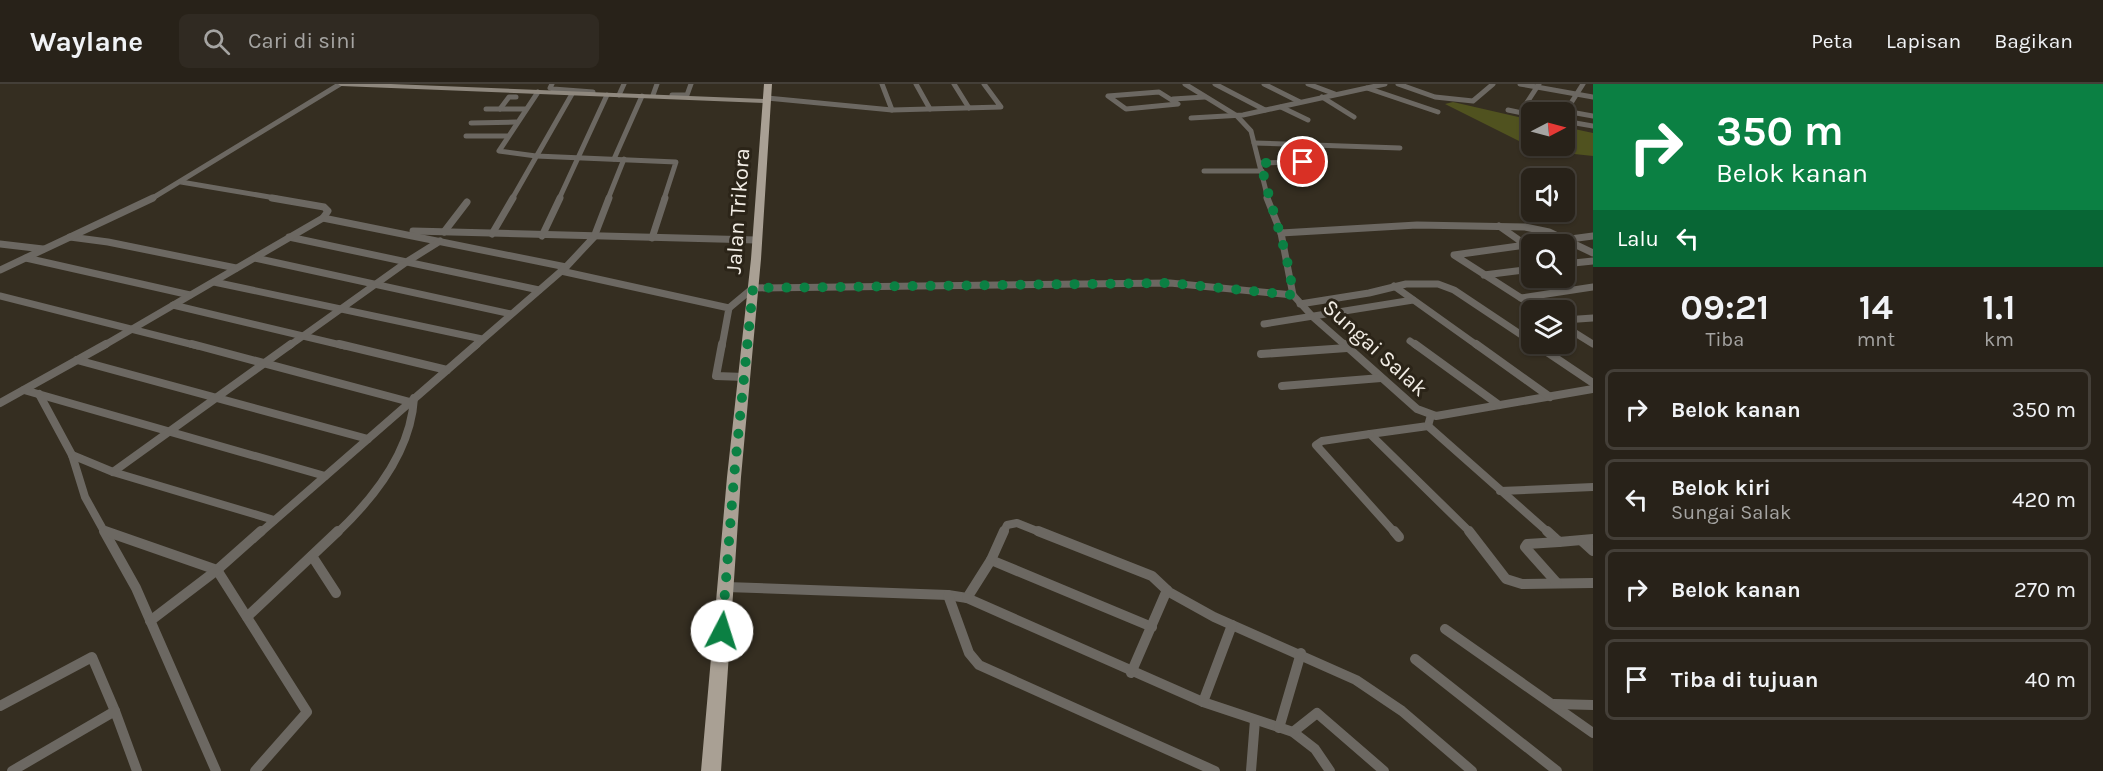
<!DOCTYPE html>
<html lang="id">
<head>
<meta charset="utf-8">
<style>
	body { margin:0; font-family:Karla,sans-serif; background:#302a22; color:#f1f3f6; height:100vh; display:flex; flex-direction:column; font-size:22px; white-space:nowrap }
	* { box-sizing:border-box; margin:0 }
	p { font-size:20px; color:#a5a4a2 }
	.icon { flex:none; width:33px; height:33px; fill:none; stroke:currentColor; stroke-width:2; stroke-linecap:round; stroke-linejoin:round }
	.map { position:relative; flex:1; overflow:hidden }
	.drawer { display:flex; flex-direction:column; background:#282219; width:510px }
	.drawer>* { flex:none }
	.top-card { background:#0b8043; color:#fff; overflow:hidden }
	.needle { width:39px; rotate:84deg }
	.fabs { position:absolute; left:1521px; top:18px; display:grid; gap:12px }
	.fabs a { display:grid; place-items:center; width:54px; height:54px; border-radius:9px; background:#282219; box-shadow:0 2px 4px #0004,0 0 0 2px #443f38; font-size:30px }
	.pin { position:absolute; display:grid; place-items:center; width:51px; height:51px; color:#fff; margin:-26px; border:3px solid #fff; border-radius:50%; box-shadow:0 2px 6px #0007 }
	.me { position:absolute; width:66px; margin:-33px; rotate:5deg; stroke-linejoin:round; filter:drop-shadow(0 0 4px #0008) }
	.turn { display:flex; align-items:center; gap:21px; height:126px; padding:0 24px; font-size:27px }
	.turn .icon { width:78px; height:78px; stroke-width:2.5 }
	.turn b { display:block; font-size:42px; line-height:51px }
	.then { display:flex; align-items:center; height:57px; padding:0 24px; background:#0003; gap:12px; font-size:22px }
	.eta { display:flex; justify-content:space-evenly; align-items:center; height:102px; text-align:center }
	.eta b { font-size:36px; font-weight:700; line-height:42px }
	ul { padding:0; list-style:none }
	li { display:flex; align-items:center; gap:18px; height:81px; margin:0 12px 9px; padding:0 12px; border:3px solid #443f38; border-radius:9px }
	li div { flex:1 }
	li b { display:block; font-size:22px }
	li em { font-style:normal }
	header { display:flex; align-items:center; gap:36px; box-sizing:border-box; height:84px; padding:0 30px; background:#282219; border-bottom:2px solid #443f38 }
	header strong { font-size:28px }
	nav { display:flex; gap:33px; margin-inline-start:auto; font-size:21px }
	.search { width:420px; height:54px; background:#302a22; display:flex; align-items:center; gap:15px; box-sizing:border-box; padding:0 21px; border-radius:9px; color:#a5a4a2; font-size:22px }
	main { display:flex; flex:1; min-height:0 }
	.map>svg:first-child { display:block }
	.green { fill:#50521f }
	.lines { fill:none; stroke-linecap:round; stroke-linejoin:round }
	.street-far3 { stroke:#6c6862; stroke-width:5 }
	.street-far2 { stroke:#6c6862; stroke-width:7 }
	.street-far1 { stroke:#6c6862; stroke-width:8 }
	.street { stroke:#6c6862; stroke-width:10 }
	.secondary { fill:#8f887e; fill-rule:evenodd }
	.primary { fill:#a9a094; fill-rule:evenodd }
	.route { stroke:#0b8043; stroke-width:10; stroke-dasharray:0 18 }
	.labels { text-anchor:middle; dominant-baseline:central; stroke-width:6; stroke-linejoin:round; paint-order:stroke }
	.street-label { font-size:22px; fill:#f3eee6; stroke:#2b2418 }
</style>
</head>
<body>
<header>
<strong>Waylane</strong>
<div class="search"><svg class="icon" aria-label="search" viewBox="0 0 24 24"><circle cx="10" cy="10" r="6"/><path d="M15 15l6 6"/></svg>Cari di sini</div>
<nav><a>Peta</a><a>Lapisan</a><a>Bagikan</a></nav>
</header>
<main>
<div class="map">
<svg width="1593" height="687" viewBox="0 0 1593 687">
	<rect width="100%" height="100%" fill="#352e21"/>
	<path class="green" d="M1453 18 1531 36 1532 62H1564L1565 43 1593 49V72L1537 66 1445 20Z"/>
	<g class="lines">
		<g class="street-far3">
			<path d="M552 0 550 4 553 5 593 8"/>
			<path d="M882 0 892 26"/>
			<path d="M916 0 930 25"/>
			<path d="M954 0 969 24"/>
			<path d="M1185 0 1237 32 1251 47 1268 115"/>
			<path d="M1215 0 1265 26"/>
			<path d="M1264 0 1300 18"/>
			<path d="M1308 0 1335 10"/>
			<path d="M1398 0 1435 13 1473 17 1493 0"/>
			<path d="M1520 0 1593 13"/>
			<path d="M1539 0 1526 20 1593 32"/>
			<path d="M1367 4 1438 28"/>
			<path d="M538 8 499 67 536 72 676 78 664 115"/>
			<path d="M1159 8 1178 20 1126 25 1108 12Z"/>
			<path d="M619 11 624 0"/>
			<path d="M653 11 657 0"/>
			<path d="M672 11H687L691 0"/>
			<path d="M1322 13 1354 33"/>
			<path d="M767 14 892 26 1001 23 984 0"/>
			<path d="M1173 15 1205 13"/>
			<path d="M1281 23 1308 36"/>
			<path d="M486 25H525"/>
			<path d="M500 25 509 13H516"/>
			<path d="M1508 26 1532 31"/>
			<path d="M1566 27 1583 0"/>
			<path d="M1191 34 1243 31 1385 0"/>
			<path d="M1564 37 1593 42"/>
			<path d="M471 39 516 38"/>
			<path d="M466 52H507"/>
			<path d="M1254 59 1400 64"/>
			<path d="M614 75 642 12"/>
			<path d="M1261 79 1324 77"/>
			<path d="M1204 87H1262"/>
			<path d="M181 98 281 115"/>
			<path d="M151 115 340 0"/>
			<path d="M512 115 572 10"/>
			<path d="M559 115 607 11"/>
			<path d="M608 115 624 75"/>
		</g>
		<g class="street-far2">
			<path d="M272 114 324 123 328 127 323 134"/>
			<path d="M1267 114 1281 149 1293 211 1313 233 1346 262"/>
			<path d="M1499 142 1526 161 1454 171 1521 214"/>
			<path d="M413 147 756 156"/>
			<path d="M444 148 467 118"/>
			<path d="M1281 149 1417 141 1525 143 1549 148 1593 169"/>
			<path d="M492 150 513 114"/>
			<path d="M542 152 560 114"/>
			<path d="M70 153 108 158 236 184"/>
			<path d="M289 153 539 206"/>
			<path d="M652 154 665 114"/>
			<path d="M0 160 43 165"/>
			<path d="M1526 161 1593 152"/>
			<path d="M26 174 190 211"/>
			<path d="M255 174 511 230"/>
			<path d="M1564 180 1593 177"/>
			<path d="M0 186 153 114"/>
			<path d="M561 187 729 224 722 262"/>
			<path d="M1484 191 1532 185"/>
			<path d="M214 198 482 255"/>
			<path d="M1394 202 1478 262"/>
			<path d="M0 212 198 262"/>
			<path d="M1300 220 1369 209 1406 200H1438L1454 206 1532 258"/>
			<path d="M173 221 345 262"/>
			<path d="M729 224 753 204 1170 199 1293 211"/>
			<path d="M1541 226 1521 214 1593 203"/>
			<path d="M1564 236 1593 234"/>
			<path d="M1264 240 1413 216"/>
			<path d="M1564 242 1593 260"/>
			<path d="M1410 257 1417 262"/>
			<path d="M1534 260 1537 262"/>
			<path d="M103 262 323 134 566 183"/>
			<path d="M289 262 408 177 440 157"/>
			<path d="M475 262 566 183 594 153 609 114"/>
		</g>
		<g class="street-far1">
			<path d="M192 260 410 318"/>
			<path d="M339 260 447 286"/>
			<path d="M722 260 716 292 745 293"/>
			<path d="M1344 260 1417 325 1436 332 1593 305"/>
			<path d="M1415 260 1499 321"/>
			<path d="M1476 260 1550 313"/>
			<path d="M1535 260 1593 299"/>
			<path d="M1261 270 1347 264"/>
			<path d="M77 276 368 355"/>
			<path d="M1282 302 1381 294"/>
			<path d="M24 306 325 392"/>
			<path d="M39 310 72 371 85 413 105 449"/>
			<path d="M0 319 106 260"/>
			<path d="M1431 331 1428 342 1370 350 1471 449"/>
			<path d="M1428 342 1549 449"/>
			<path d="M1370 350 1322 357 1316 361 1395 449"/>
			<path d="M72 371 113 388 274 436"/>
			<path d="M113 388 291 260"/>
			<path d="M1500 407 1593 403"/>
			<path d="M104 447 109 449"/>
			<path d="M260 449 477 260"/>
			<path d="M337 449C374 414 411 367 414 314"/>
			<path d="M1003 449 1007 441 1017 439 1042 449"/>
		</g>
		<g class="street">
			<path d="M104 447 136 504 216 687"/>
			<path d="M105 447 217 486 307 628 255 687"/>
			<path d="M1038 447 1152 492 1169 508 1214 533 1356 596 1402 627 1472 687"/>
			<path d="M1394 447 1399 453"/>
			<path d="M1469 447 1506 495 1522 500 1593 499"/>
			<path d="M1547 447 1559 458 1593 455"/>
			<path d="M1582 457 1593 467"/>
			<path d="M312 472 336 509"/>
			<path d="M991 476 1152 543"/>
			<path d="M1557 499 1525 463 1527 460 1559 458"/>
			<path d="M726 503 948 511 967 514 991 476 1004 447"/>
			<path d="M948 511 969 569 979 581 1215 687"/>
			<path d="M967 514 1203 618 1293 648 1315 665 1330 687"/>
			<path d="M247 533 338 447"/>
			<path d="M150 537 217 486 261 447"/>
			<path d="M1445 545 1593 649"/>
			<path d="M1415 575 1557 687"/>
			<path d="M1131 589 1167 506"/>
			<path d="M1203 618 1232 541"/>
			<path d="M1554 620 1593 621"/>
			<path d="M0 622 92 573 115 627"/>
			<path d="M1279 644 1301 569"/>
			<path d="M1293 648 1317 629 1384 687"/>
			<path d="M12 687 115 627 137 687"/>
			<path d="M1251 687 1255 636"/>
		</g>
		<path class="secondary" d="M338 0H391L767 15 770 17 767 19 341 2Z"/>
		<path class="primary" d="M764 0H772L761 175 741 393 721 687H701L727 393 751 175Z"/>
	</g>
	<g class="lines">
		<path class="route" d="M722 547 734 393 753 204 1170 199 1293 211C1288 165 1270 124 1261 79L1303 78"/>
	</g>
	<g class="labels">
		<g class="street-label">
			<text transform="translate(738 127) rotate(-86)">Jalan Trikora</text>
			<text transform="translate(1375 264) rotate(42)">Sungai Salak</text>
		</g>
	</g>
</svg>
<div class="fabs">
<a><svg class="needle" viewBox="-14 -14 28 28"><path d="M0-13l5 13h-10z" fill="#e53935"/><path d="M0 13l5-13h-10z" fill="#a5a4a2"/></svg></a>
<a><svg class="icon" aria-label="sound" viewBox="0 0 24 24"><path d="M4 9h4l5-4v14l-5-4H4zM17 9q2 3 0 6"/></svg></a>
<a><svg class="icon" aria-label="search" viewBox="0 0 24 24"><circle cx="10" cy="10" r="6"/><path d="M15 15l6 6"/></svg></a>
<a><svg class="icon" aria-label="layers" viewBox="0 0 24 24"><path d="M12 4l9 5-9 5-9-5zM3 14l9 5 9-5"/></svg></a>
</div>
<div class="pin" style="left:1303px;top:78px;background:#d93025"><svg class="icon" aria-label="arrive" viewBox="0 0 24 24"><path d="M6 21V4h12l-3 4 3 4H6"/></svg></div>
<svg class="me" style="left:722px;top:547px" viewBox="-20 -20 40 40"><circle r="19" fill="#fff"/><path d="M0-13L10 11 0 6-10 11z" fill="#0b8043"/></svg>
</div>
<section class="drawer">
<div class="top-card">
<div class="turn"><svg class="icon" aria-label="right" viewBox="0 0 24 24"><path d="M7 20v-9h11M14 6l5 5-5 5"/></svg><div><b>350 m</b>Belok kanan</div></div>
<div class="then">Lalu<svg class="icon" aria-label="left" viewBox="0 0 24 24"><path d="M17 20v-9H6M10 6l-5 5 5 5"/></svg></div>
</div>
<div class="eta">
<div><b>09:21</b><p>Tiba</p></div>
<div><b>14</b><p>mnt</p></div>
<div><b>1.1</b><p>km</p></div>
</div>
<ul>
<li><svg class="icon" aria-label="right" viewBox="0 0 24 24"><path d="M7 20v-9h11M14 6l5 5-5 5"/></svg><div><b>Belok kanan</b></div><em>350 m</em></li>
<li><svg class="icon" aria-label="left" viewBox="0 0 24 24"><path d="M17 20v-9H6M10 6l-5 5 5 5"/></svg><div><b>Belok kiri</b><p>Sungai Salak</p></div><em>420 m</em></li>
<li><svg class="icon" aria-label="right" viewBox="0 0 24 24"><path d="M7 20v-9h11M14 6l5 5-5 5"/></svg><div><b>Belok kanan</b></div><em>270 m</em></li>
<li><svg class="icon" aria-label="arrive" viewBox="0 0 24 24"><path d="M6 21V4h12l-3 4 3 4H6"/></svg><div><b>Tiba di tujuan</b></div><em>40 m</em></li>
</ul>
</section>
</main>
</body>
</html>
